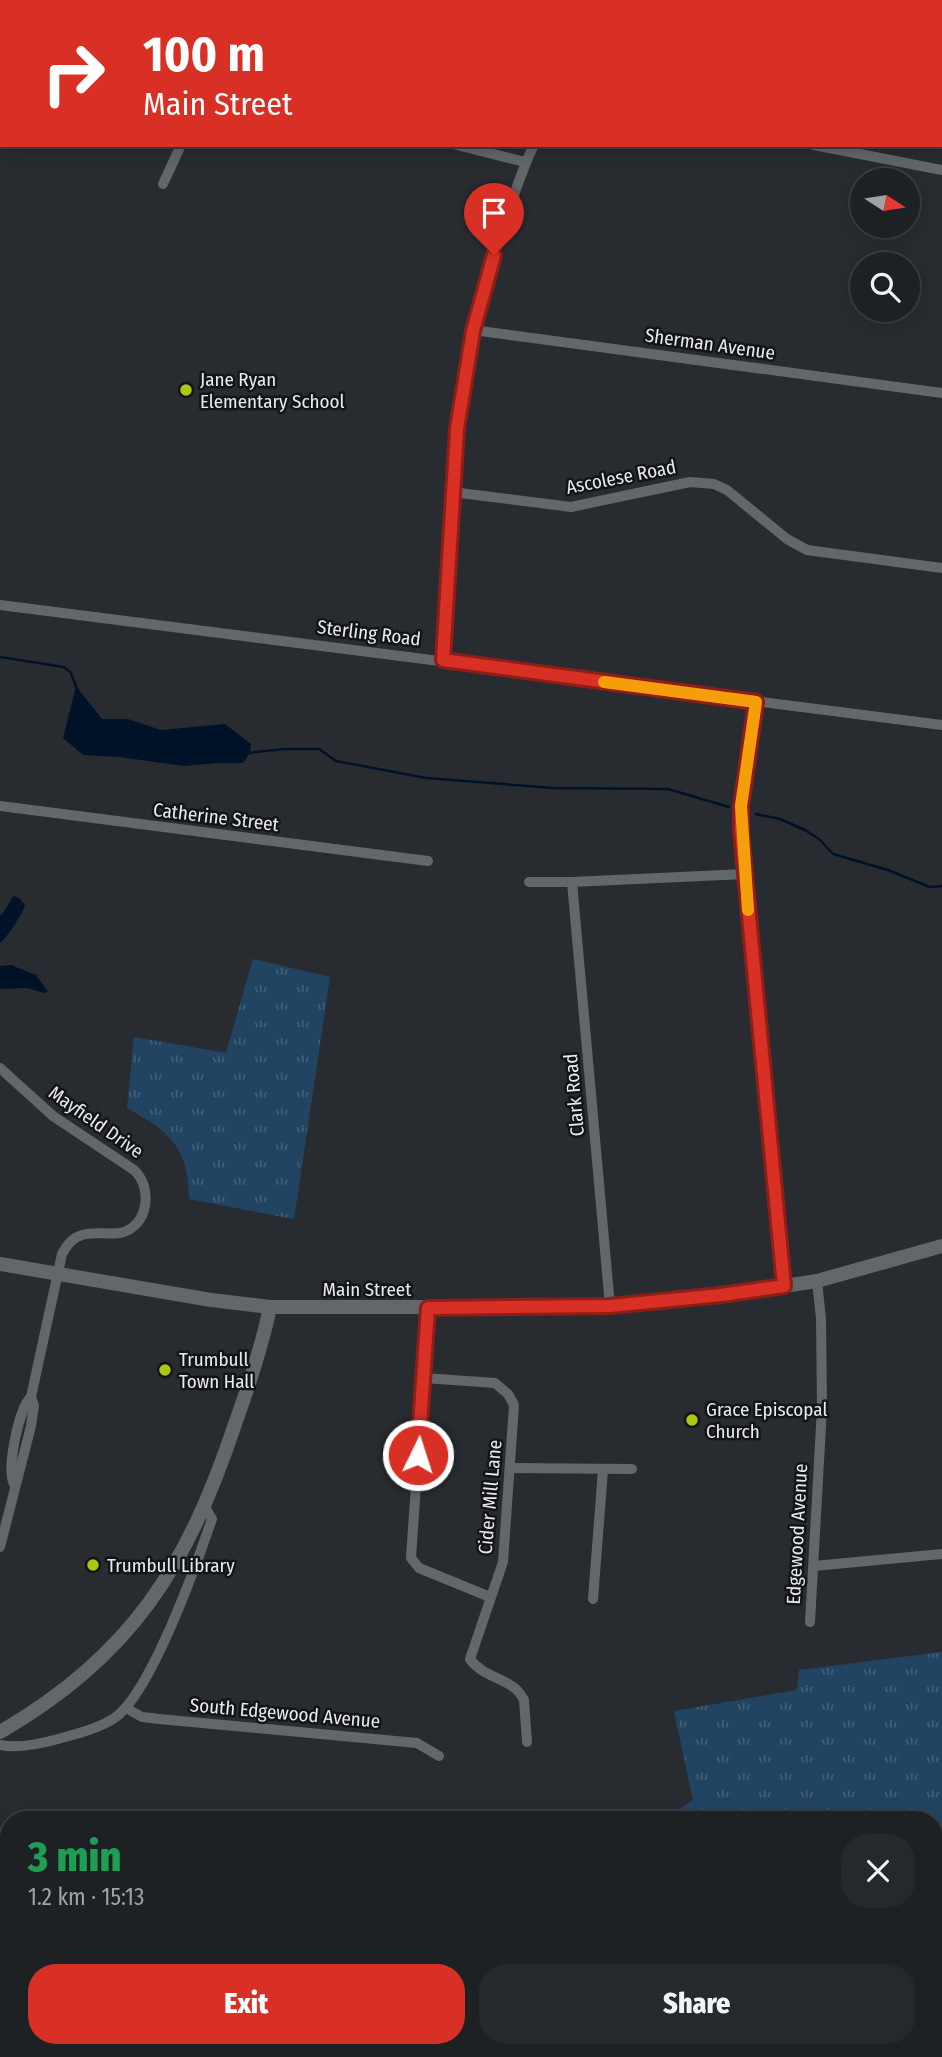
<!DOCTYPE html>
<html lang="en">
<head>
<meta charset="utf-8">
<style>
	body { margin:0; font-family:"Fira Sans Condensed",sans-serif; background:#26292c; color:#f1f3f6; height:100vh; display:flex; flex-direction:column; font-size:26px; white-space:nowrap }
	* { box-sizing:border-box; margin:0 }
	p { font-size:23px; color:#a1a3a6 }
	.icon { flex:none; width:38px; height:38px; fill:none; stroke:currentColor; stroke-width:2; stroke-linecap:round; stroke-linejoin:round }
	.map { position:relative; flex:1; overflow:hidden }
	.details { position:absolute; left:0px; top:1811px; width:943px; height:247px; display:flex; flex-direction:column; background:#1e2124; border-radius:28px 28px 0 0; box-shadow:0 4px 18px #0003,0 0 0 2px #3c3e41 }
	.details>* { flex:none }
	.banner { position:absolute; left:0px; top:0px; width:943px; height:147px; box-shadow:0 4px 18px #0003,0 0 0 2px #3c3e41; background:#d93025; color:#fff; overflow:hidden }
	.needle { width:46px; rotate:102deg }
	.controls { position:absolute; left:850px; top:168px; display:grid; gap:14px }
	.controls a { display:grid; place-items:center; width:70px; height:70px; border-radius:50%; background:#1e2124; box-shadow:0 4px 18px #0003,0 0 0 2px #3c3e41; font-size:35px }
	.pin { position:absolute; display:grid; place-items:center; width:60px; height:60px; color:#fff; margin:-72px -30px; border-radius:50% 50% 50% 0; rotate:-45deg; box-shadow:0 0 7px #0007 }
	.pin .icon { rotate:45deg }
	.me { position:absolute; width:77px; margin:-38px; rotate:4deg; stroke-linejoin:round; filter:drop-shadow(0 0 5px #0008) }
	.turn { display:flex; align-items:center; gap:24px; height:147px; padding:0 28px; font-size:32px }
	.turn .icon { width:91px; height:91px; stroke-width:2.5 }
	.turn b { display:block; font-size:49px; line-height:60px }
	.round { display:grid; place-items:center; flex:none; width:74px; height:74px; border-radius:28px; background:#26292c }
	.summary { display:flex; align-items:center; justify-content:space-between; height:119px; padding:0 28px }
	h1 { font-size:42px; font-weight:800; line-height:52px; color:#1e9e55 }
	.cta { display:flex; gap:14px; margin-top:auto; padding:14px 28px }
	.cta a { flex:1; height:80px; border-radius:28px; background:#d93025; color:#fff; font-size:28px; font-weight:800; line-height:80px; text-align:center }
	.cta a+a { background:#26292c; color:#f1f3f6 }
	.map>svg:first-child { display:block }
	.grass { fill:url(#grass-tufts) }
	.water { fill:#001228 }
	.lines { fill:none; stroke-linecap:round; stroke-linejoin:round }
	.stream { stroke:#001228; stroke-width:2.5 }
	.street { stroke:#62676c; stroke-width:10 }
	.secondary { stroke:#62676c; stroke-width:14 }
	.route-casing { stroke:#8d1f18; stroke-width:18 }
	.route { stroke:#d93025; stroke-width:12 }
	.slow { stroke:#f59e0b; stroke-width:12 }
	.poi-dot { fill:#adc60f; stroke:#131416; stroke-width:2.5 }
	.labels { text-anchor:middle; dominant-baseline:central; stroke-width:5; stroke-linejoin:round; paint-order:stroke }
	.street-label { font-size:19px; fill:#e8ebee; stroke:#131416 }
	.poi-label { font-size:19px; fill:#e8ebee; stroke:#131416; text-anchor:start }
</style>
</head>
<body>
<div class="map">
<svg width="942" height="2057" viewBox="0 0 942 2057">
	<defs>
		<pattern id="grass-tufts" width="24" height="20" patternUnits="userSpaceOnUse" patternTransform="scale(1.75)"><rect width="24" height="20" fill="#224463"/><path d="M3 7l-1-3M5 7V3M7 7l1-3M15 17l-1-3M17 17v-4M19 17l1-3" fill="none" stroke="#425f7a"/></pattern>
	</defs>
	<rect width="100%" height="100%" fill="#282c30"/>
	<g class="grass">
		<path d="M253 959 330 977 294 1219 189 1199C189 1147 169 1131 127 1108L134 1037 226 1053Z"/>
		<path d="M942 1652V2057H0V1939L9 1937V2049H934V1820H662L693 1800 674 1711 797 1690 799 1670Z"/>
	</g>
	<g class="water">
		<path d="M76 686 102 719H128L161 730 225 724 251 744 250 753 243 763H218L184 766 119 757 83 755 63 738Z"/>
		<path d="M13 896 19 898 25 905C23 913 7 938 0 943V914L2 915Z"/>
		<path d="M11 965 36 975 48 992 44 993 27 988 0 989V966Z"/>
	</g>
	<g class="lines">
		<g class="stream">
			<path d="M0 657 64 667 71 673 77 689"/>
			<path d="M248 753 284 749H319L336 761 426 778 554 788 668 789 729 807"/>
			<path d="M756 814 780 819 805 830 819 839 833 854 888 870 930 887 942 886"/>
		</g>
		<g class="street">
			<path d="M497 0 501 2"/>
			<path d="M66 2 67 0"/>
			<path d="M250 2 251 0"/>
			<path d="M537 2 538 0"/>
			<path d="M0 14H2"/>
			<path d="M457 145 525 162"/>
			<path d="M814 145 942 170"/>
			<path d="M163 184 181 145"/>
			<path d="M473 330 942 393"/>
			<path d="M452 492 571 507 690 482 714 484 727 490 787 539 807 550 942 568"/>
			<path d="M0 605 942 725"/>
			<path d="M443 660C449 550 453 441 473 332 480 296 493 260 504 225 513 198 521 171 534 145"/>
			<path d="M756 702 741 806V831L784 1286"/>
			<path d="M0 806 428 861"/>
			<path d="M529 882H572L745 874"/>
			<path d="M572 882 610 1306"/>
			<path d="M0 1068 53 1116 134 1170C153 1187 149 1227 120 1233 108 1235 94 1231 82 1235 72 1238 67 1245 62 1254L31 1397 34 1406 31 1426 0 1547"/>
			<path d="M428 1308 411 1558 419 1568 490 1597"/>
			<path d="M424 1378 495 1383 508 1394 514 1405 503 1562 470 1659C485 1680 513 1677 524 1700L527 1742"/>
			<path d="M510 1468 632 1469"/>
			<path d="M14 1484C6 1469 19 1408 31 1397"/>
			<path d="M814 1566 942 1554"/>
			<path d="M593 1599 603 1470"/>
			<path d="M810 1622 822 1408 821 1319 817 1281"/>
			<path d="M126 1708 142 1717 159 1719 417 1743 439 1756"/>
			<path d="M0 1745C18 1749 40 1744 58 1739 76 1734 97 1729 113 1719 150 1696 197 1563 212 1519L205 1507"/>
		</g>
		<g class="secondary">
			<path d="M0 1264 211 1300 270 1307H557L648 1302 784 1286 817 1281 942 1246"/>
			<path d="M0 1732C132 1656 188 1565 235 1424 249 1385 262 1347 270 1307"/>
		</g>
	</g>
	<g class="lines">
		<g class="route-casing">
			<path id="route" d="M418 1455 428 1308 610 1306 721 1295 784 1286 741 831V806L756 702 443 660 457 429 473 331 494 255"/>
		</g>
		<use href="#route" class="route"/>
		<path class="slow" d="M604 682 756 702 741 806 748 910"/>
	</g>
	<g class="poi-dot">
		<circle cx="186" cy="390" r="7"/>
		<circle cx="165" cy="1370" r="7"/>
		<circle cx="692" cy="1420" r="7"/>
		<circle cx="93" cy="1565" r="7"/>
	</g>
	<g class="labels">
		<g class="street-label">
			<text transform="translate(710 344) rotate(8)">Sherman Avenue</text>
			<text transform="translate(621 477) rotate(-11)">Ascolese Road</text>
			<text transform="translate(369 633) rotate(7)">Sterling Road</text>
			<text transform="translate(216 817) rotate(7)">Catherine Street</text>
			<text transform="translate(574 1095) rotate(-95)">Clark Road</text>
			<text transform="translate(96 1122) rotate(35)">Mayfield Drive</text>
			<text x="367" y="1289">Main Street</text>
			<text transform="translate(490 1497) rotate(-85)">Cider Mill Lane</text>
			<text transform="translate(797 1534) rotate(-87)">Edgewood Avenue</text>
			<text transform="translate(285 1713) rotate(5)">South Edgewood Avenue</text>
		</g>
		<g class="poi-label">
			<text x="200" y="379">Jane Ryan<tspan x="200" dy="22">Elementary School</tspan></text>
			<text x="179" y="1359">Trumbull<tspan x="179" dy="22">Town Hall</tspan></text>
			<text x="706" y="1409">Grace Episcopal<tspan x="706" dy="22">Church</tspan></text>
			<text x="107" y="1565">Trumbull Library</text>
		</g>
	</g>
</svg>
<div class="controls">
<a><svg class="needle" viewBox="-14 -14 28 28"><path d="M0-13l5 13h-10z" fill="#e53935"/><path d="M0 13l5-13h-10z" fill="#a1a3a6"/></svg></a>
<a><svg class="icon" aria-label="search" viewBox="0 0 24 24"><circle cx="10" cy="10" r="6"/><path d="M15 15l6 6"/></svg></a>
</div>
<div class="pin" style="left:494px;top:255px;background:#d93025"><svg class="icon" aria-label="arrive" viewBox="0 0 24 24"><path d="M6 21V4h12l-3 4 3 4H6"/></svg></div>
<svg class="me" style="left:418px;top:1455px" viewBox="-20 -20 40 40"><circle r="17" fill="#d93025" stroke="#fff" stroke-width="3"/><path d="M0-11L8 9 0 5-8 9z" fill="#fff"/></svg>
<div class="banner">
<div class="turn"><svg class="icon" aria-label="right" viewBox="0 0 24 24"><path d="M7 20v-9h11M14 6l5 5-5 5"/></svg><div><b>100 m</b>Main Street</div></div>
</div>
<section class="details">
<div class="summary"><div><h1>3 min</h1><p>1.2 km · 15:13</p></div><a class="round"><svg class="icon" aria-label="close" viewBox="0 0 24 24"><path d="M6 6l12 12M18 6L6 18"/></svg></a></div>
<div class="cta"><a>Exit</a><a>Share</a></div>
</section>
</div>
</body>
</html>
